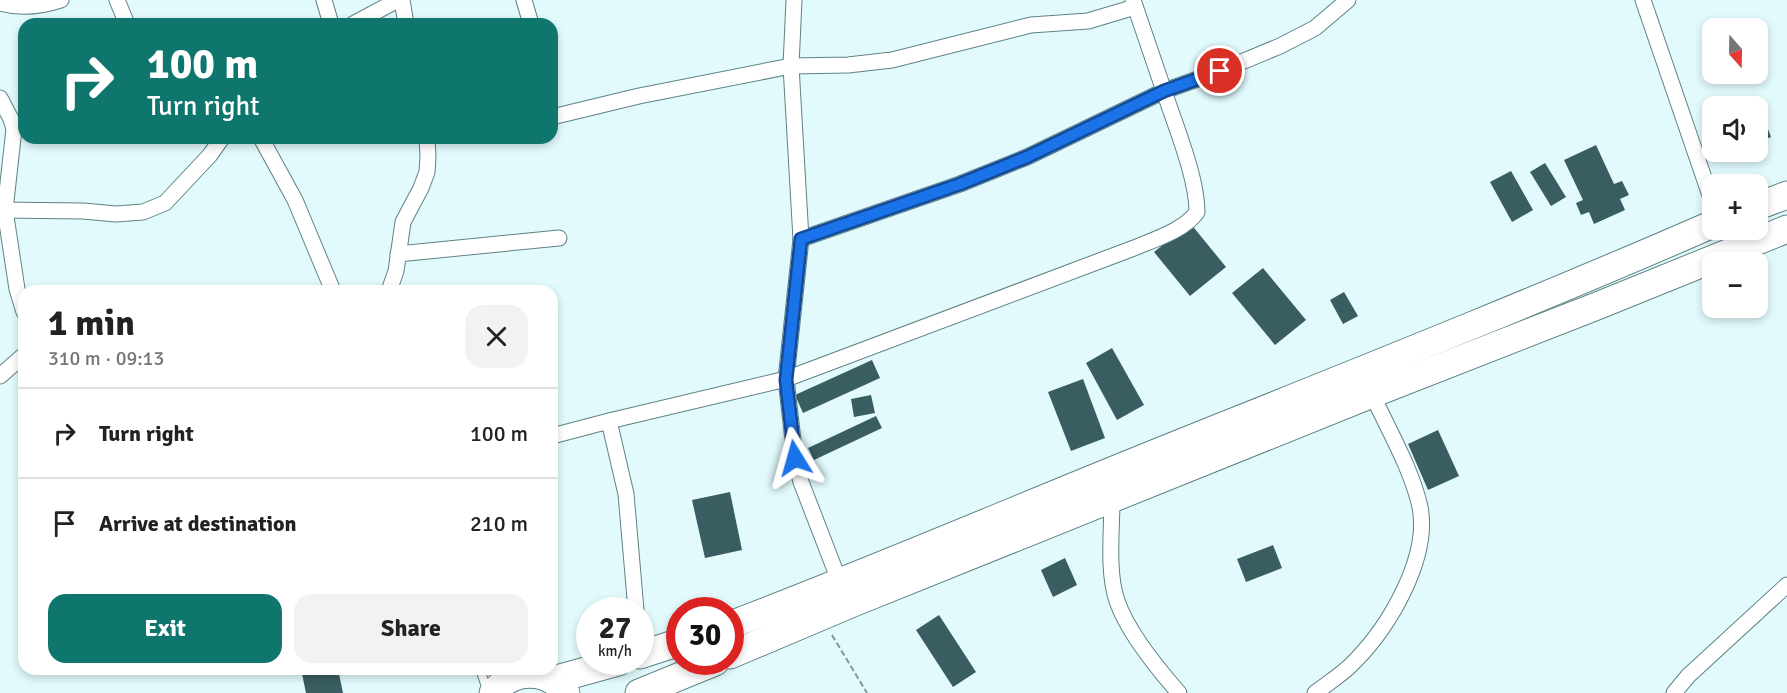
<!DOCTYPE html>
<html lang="en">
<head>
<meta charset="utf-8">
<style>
	body { margin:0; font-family:Signika,sans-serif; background:#f2f2f2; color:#222; height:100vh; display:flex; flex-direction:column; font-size:22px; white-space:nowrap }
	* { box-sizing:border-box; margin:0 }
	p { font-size:20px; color:#767676 }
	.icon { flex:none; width:33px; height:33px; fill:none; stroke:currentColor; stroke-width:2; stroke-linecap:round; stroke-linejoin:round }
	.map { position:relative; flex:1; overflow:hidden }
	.panel { position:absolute; left:18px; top:285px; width:540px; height:390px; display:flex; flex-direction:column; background:#fff; border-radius:18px; box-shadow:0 3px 9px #0003 }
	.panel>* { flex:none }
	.top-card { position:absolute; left:18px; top:18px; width:540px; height:126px; border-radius:18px; box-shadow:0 3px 9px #0003; background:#0f766e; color:#fff; overflow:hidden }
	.needle { width:39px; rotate:160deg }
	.buttons { position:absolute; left:1702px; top:18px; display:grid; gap:12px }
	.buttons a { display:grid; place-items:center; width:66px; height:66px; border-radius:12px; background:#fff; box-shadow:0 3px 9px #0003; font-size:30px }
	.speed { position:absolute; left:576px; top:597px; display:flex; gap:12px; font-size:30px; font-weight:700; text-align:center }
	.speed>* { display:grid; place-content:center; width:78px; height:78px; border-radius:50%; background:#fff; box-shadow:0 3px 9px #0003; line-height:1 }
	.speed small { font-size:15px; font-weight:400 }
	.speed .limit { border:9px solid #d22; background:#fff; color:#111 }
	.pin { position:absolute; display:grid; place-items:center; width:51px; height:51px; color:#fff; margin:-26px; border:3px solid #fff; border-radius:50%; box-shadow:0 2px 6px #0007 }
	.me { position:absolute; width:66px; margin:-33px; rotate:352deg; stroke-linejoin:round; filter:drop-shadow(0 0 4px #0008) }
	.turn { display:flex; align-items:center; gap:21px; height:126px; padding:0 30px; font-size:27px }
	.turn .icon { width:78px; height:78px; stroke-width:2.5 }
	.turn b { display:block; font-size:42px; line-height:51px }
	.round { display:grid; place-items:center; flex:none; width:63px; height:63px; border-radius:18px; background:#f2f2f2 }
	.overview { display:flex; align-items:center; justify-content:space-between; height:102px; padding:0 30px }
	h1 { font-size:36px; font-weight:700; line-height:45px }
	.primary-button { display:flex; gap:12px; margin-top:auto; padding:12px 30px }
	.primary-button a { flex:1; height:69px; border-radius:18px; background:#0f766e; color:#fff; font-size:24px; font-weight:700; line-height:69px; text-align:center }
	.primary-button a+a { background:#f2f2f2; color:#222 }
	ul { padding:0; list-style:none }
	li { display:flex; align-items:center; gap:18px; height:90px; padding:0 30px; border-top:2px solid #e0e0e0 }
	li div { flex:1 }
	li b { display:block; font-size:22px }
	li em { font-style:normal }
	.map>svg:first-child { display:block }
	.building { fill:#395d61 }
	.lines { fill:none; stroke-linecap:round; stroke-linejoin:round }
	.lane-casing { stroke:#5d8286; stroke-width:10 }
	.street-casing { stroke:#5d8286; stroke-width:17 }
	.highway-casing { stroke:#5d8286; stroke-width:29 }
	.path { stroke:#84989a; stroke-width:2; stroke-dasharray:6 3; stroke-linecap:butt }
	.lane { stroke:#fff; stroke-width:8 }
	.street { stroke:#fff; stroke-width:15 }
	.highway { stroke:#fff; stroke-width:27 }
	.route-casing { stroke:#114b97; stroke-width:15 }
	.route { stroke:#1a73e8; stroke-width:10 }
</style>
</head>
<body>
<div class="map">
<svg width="1787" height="693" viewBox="0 0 1787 693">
	<rect width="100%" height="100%" fill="#e2fafc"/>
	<g class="building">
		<path d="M1758 103 1771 137 1758 142V106H1750Z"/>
		<path d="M1596 145 1614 184 1622 181 1629 195 1620 199 1625 210 1594 224 1589 212 1581 215 1576 203 1583 200 1564 160Z"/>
		<path d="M1545 163 1566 197 1551 206 1530 172Z"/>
		<path d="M1511 171 1533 210 1512 222 1490 182Z"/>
		<path d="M1190 223 1226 267 1190 296 1154 252Z"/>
		<path d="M1263 268 1306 320 1275 345 1232 293Z"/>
		<path d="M1344 292 1358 316 1343 324 1330 300Z"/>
		<path d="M1112 348 1144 405 1117 420 1086 363Z"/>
		<path d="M872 360 880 378 803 413 795 395Z"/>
		<path d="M1083 379 1105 438 1071 451 1048 392Z"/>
		<path d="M871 395 875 413 854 417 851 399Z"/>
		<path d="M876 416 882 428 814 460 808 448Z"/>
		<path d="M1438 430 1459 476 1428 490 1408 444Z"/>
		<path d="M730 492 742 550 705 558 692 500Z"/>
		<path d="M1273 545 1282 568 1246 582 1237 559Z"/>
		<path d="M1065 558 1077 585 1053 597 1041 570Z"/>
		<path d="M939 615 976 672 953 687 916 630Z"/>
		<path d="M301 669H338L343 693H306Z"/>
	</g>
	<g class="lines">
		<g class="lane-casing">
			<path id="lane" d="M480 669 487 690"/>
		</g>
		<g class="street-casing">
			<g id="street">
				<path d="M117 0 127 24"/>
				<path d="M324 0 331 24"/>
				<path d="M402 0 406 24"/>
				<path d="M524 0 531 24"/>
				<path d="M794 0 791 66 801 239 786 379 795 458 801 482 840 583"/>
				<path d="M1643 0 1713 204"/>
				<path d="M0 3C21 9 40 7 61 0"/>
				<path d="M353 24 398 0"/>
				<path d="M0 98 11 119 14 129 5 210 17 289 24 312"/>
				<path d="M552 117 639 96 791 66 848 65 892 60 1031 25 1088 21 1135 7"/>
				<path d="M261 138 295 200 333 291"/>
				<path d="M0 210 83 211 116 214 143 212 165 203 210 155 222 138"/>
				<path d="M801 239 960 184 1027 157 1164 91 1133 0"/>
				<path d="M398 254 559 238"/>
				<path d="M389 291 396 271 403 222 421 188 427 172 428 157 427 138"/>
				<path d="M0 376 24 355"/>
				<path d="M609 421 786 379 1134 248C1153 240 1185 230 1197 212 1197 177 1175 125 1164 91L1220 71 1280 46 1315 28 1348 0"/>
				<path d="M552 436 609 421 626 494 636 610"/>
				<path d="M1112 499C1112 530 1107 572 1117 601 1128 633 1157 668 1179 693"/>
				<path d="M1315 693C1328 683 1343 674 1354 662 1389 627 1430 558 1420 507 1412 470 1388 429 1372 394"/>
				<path d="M1674 693 1688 676 1787 585"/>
			</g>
		</g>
		<g class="highway-casing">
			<g id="highway">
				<path d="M1758 206 1787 195"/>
				<path d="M730 625C870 572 1007 513 1146 457 1335 381 1525 306 1713 224"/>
				<path d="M640 655 680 642"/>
				<path d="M730 655 853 603 1372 394 1597 306 1787 229"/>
				<path d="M553 680 618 662"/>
				<path d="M493 693C513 668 547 668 566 693"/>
				<path d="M639 693 715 662"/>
			</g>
		</g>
		<path class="path" d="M832 635 867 693"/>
		<use href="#lane" class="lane"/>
		<use href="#street" class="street"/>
		<use href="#highway" class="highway"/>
	</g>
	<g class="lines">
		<g class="route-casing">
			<path id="route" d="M795 458 786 380 801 239 960 184 1027 157 1164 91 1220 71"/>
		</g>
		<use href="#route" class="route"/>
	</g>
</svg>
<div class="buttons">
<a><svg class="needle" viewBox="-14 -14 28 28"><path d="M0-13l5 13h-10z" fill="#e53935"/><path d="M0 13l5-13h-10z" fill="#767676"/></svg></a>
<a><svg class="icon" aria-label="sound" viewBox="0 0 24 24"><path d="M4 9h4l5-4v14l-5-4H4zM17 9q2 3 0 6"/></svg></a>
<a>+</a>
<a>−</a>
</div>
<div class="speed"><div>27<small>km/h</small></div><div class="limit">30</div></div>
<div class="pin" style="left:1220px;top:71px;background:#d93025"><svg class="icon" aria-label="arrive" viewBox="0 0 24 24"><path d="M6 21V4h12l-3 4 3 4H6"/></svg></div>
<svg class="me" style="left:795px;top:458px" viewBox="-20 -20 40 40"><path d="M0-17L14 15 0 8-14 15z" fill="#1a73e8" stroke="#fff" stroke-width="4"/></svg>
<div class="top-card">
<div class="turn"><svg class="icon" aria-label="right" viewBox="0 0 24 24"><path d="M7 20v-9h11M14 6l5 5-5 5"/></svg><div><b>100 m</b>Turn right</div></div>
</div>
<section class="panel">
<div class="overview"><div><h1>1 min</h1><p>310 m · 09:13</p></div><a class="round"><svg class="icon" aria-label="close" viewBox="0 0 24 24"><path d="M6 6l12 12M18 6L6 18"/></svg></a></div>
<ul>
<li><svg class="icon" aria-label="right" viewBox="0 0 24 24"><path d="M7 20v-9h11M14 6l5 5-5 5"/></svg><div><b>Turn right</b></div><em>100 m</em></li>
<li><svg class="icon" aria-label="arrive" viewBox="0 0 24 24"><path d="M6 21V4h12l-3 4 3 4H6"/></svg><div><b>Arrive at destination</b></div><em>210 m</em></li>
</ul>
<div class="primary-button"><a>Exit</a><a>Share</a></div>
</section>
</div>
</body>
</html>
